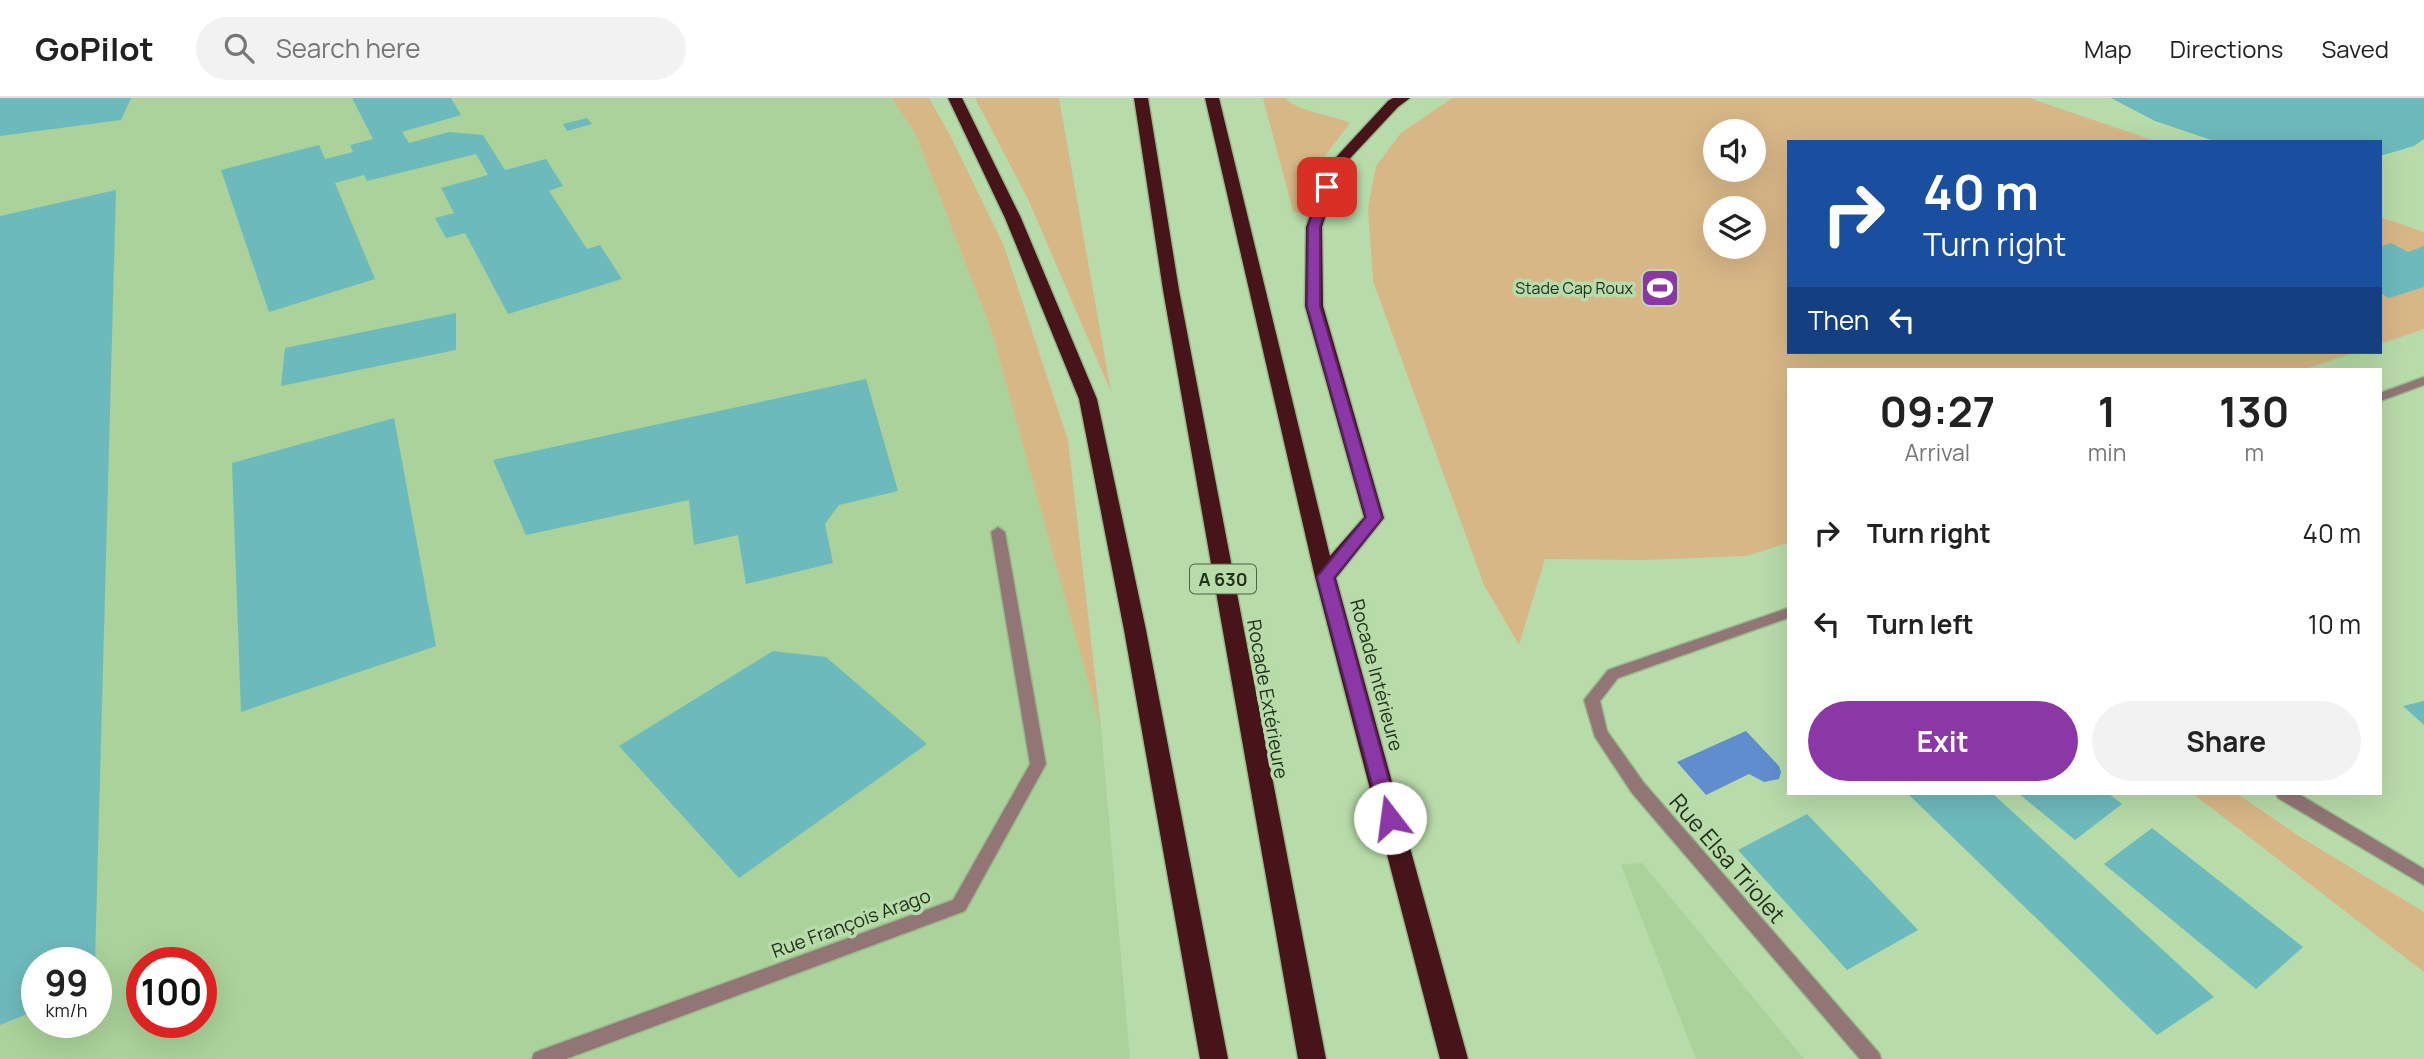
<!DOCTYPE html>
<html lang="en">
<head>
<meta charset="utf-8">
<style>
	body { margin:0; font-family:Manrope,sans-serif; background:#f2f2f2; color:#222; height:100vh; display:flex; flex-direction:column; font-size:26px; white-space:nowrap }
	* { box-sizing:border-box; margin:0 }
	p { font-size:23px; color:#767676 }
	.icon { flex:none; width:38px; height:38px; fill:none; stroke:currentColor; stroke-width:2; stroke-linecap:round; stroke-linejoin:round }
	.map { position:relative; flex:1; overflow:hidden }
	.panel { position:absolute; left:1787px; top:270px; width:595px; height:427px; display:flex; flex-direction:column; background:#fff; border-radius:0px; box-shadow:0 7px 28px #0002 }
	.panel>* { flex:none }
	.hud { position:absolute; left:1787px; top:42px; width:595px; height:214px; border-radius:0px; box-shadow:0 7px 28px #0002; background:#1a4fa0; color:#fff; overflow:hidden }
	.controls { position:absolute; left:1703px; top:21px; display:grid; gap:14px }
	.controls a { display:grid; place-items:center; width:63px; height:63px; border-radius:50%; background:#fff; box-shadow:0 7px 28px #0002; font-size:35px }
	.speed { position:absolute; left:21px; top:849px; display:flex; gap:14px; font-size:35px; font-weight:700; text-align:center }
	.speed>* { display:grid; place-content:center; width:91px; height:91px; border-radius:50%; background:#fff; box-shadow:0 7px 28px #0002; line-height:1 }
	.speed small { font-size:18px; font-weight:400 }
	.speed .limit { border:10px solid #d22; background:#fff; color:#111 }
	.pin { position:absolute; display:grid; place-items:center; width:60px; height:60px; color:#fff; margin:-30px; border-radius:14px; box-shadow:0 4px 10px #0006 }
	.me { position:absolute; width:77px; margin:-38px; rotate:345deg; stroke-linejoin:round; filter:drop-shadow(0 0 5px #0008) }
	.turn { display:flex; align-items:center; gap:24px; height:147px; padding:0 21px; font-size:32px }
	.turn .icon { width:91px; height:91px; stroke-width:2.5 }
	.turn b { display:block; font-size:49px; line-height:60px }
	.then { display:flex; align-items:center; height:66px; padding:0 21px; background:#0003; gap:14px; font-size:26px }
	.eta { display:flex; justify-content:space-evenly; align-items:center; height:119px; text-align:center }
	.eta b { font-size:42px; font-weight:700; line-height:49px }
	.cta { display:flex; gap:14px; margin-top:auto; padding:14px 21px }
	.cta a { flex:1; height:80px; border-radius:42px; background:#8b37a5; color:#fff; font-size:28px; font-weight:700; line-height:80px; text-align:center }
	.cta a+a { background:#f2f2f2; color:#222 }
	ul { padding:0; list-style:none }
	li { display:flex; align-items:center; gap:21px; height:91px; padding:0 21px }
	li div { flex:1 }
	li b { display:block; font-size:26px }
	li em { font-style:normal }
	header { display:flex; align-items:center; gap:42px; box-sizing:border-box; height:98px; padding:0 35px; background:#fff; border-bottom:2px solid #e0e0e0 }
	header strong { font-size:33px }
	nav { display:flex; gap:38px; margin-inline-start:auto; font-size:24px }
	.search { width:490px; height:63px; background:#f2f2f2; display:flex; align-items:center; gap:18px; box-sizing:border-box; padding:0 24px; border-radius:38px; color:#767676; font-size:26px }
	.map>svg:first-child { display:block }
	.built { fill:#aad29a; fill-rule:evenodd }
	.green { fill:#d8b787; fill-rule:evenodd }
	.water { fill:#608dce }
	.building { fill:#6dbabc }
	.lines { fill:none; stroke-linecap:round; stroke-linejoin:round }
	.street-casing { stroke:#99b98d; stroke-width:3 }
	.highway-casing { stroke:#99b98d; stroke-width:3 }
	.street { fill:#927676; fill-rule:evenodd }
	.highway { fill:#461419; fill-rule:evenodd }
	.route { fill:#8b37a5; stroke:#5a246b; stroke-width:2 }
	.labels { text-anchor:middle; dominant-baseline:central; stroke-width:7; stroke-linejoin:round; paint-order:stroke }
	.far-poi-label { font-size:16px; fill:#22301d; stroke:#b7dba9; text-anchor:end }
	.shield { fill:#b7dba9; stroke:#4f6347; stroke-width:2 }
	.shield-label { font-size:18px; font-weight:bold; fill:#22301d }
	.street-label { font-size:19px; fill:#22301d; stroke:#b7dba9 }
	.near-street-label { font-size:23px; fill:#22301d; stroke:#b7dba9 }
</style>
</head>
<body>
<header>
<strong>GoPilot</strong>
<div class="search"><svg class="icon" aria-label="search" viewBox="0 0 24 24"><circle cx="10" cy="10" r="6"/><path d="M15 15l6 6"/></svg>Search here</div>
<nav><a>Map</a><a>Directions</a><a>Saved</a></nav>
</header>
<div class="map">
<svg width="2424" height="961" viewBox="0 0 2424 961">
	<rect width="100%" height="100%" fill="#b7dba9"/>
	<g class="built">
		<path d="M0 0H892L916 37 991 231 1101 630 1130 961H0ZM37 864H96V924H37ZM142 864H201V924H142Z"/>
		<path d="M1642 765 1804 961H1696L1621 767Z"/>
	</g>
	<g class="green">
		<path d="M892 0H929L950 37 1004 148 1068 342 1101 630 991 231 916 37Z"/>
		<path d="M975 0H1059L1111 294 1028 101Z"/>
		<path d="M1263 0H1285C1301 15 1330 16 1350 25L1319 66 1302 116 1293 113Z"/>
		<path d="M1452 0H2029L2158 44H1788V254H2357L2305 271H1788V445L1746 458 1643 462 1545 461 1519 547 1484 487 1373 183 1368 110 1376 68 1401 35ZM1754 33V72H1715V33ZM1754 110V149H1715V110Z"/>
		<path d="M2380 119 2424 134V231L2380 246Z"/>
		<path d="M2192 695H2236L2302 740 2424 814V874Z"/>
	</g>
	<path class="water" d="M1746 633 1779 668 1781 674 1779 681 1764 684 1749 676 1706 697 1677 664Z"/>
	<g class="building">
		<path d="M0 0H131L121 22 0 38Z"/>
		<path d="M352 0H451L461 17 402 34 409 45 449 34 483 37 505 72 546 61 563 88 549 93 587 151 600 147 622 181 508 216 465 135 446 140 435 120 454 115 441 90 488 77 476 56 367 83 364 77 335 85 375 181 269 214 221 72 319 47 325 61 353 54 350 47 373 41Z"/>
		<path d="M2111 0H2424V41L2414 48 2380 58V44H2217L2155 23Z"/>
		<path d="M587 20 592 26 567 33 563 26Z"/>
		<path d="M116 92 95 864H37V912L0 927V118Z"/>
		<path d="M2391 145 2408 154 2424 148V189L2389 200 2380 195V149Z"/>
		<path d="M456 215V252L281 288 285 250Z"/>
		<path d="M866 281 898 393 839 407 825 426 833 465 746 486 738 437 694 447 689 402 526 437 493 362Z"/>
		<path d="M394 320 436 548 241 614 232 365Z"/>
		<path d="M773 553 826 559 927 646 739 780 619 648Z"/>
		<path d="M2424 603V627L2403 608Z"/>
		<path d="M1907 695H1992L2214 899 2157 937Z"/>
		<path d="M2018 695H2108L2122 706 2075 742Z"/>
		<path d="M1807 716 1918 832 1847 872 1738 752Z"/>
		<path d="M2152 730 2199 767 2303 849 2256 891 2104 766Z"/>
	</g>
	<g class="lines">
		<g class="street-casing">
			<g id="street">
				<path d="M2424 279V287L2380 303V295Z"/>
				<path d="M998 429 1005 434 1046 666 965 813 566 961H532L534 955 541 952 953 802 1030 666 991 434Z"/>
				<path d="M1788 510V520L1618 580 1600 603 1607 633 1644 685 1879 955 1881 961H1860L1632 695 1595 639 1584 602 1608 572Z"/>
				<path d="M2276 695H2297L2424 771V787L2278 700Z"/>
			</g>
		</g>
		<g class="highway-casing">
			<g id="highway">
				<path d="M948 0H962L1021 120 1097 301 1146 532 1228 961H1200L1124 532 1079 301 1005 120Z"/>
				<path d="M1134 0H1148L1179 192 1326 961H1298L1163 192Z"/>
				<path d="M1205 0H1219L1330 458 1364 419 1305 208 1306 129 1327 69 1388 3 1393 0H1410L1398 9 1341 70 1322 129 1323 208 1384 420 1336 480 1468 961H1440L1315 479Z"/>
			</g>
		</g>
		<use href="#street" class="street"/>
		<use href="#highway" class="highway"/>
	</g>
	<path class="route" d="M1327 86 1333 89 1320 129V208L1382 420 1334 480 1399 720 1396 726 1390 728 1383 726 1381 720 1317 479 1366 419 1307 208 1308 129 1321 89Z"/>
	<defs>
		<g id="stadium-square" transform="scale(2.0125)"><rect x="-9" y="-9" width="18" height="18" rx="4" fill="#8b37a5" stroke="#b7dba9"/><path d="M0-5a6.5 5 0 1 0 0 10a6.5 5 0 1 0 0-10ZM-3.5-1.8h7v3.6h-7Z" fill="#fff"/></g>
	</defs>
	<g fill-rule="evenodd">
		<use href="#stadium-square" x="1660" y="190"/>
	</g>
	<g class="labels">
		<g class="far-poi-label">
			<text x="1633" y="190">Stade Cap Roux</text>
		</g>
		<rect class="shield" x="1190" y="466.5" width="66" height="29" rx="5"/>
		<g class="shield-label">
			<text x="1223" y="481">A 630</text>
		</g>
		<g class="street-label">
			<text transform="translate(1377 577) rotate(75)">Rocade Intérieure</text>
			<text transform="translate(1268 601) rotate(80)">Rocade Extérieure</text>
			<text transform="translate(851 825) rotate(-20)">Rue François Arago</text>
		</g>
		<g class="near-street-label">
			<text transform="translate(1728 760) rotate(49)">Rue Elsa Triolet</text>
		</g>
	</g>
</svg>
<div class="controls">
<a><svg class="icon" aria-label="sound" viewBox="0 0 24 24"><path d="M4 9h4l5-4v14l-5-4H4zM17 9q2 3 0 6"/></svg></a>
<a><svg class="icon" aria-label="layers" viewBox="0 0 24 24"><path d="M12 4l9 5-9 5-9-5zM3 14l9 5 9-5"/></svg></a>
</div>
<div class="speed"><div>99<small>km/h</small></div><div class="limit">100</div></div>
<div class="pin" style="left:1327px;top:89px;background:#d93025"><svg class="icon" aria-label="arrive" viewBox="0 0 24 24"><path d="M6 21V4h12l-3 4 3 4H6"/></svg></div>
<svg class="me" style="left:1390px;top:720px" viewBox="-20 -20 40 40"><circle r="19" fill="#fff"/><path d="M0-13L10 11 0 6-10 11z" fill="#8b37a5"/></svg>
<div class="hud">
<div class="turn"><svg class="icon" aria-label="right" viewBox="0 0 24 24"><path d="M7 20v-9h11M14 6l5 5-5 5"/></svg><div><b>40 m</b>Turn right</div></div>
<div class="then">Then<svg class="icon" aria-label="left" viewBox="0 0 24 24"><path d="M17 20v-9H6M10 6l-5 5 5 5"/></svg></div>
</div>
<section class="panel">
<div class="eta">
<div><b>09:27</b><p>Arrival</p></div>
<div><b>1</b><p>min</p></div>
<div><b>130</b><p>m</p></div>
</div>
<ul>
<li><svg class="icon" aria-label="right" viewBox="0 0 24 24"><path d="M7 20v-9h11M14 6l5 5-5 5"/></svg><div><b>Turn right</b></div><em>40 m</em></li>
<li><svg class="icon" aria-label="left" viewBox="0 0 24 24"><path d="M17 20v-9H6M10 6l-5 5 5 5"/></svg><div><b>Turn left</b></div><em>10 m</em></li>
</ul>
<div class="cta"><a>Exit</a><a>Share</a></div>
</section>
</div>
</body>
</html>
